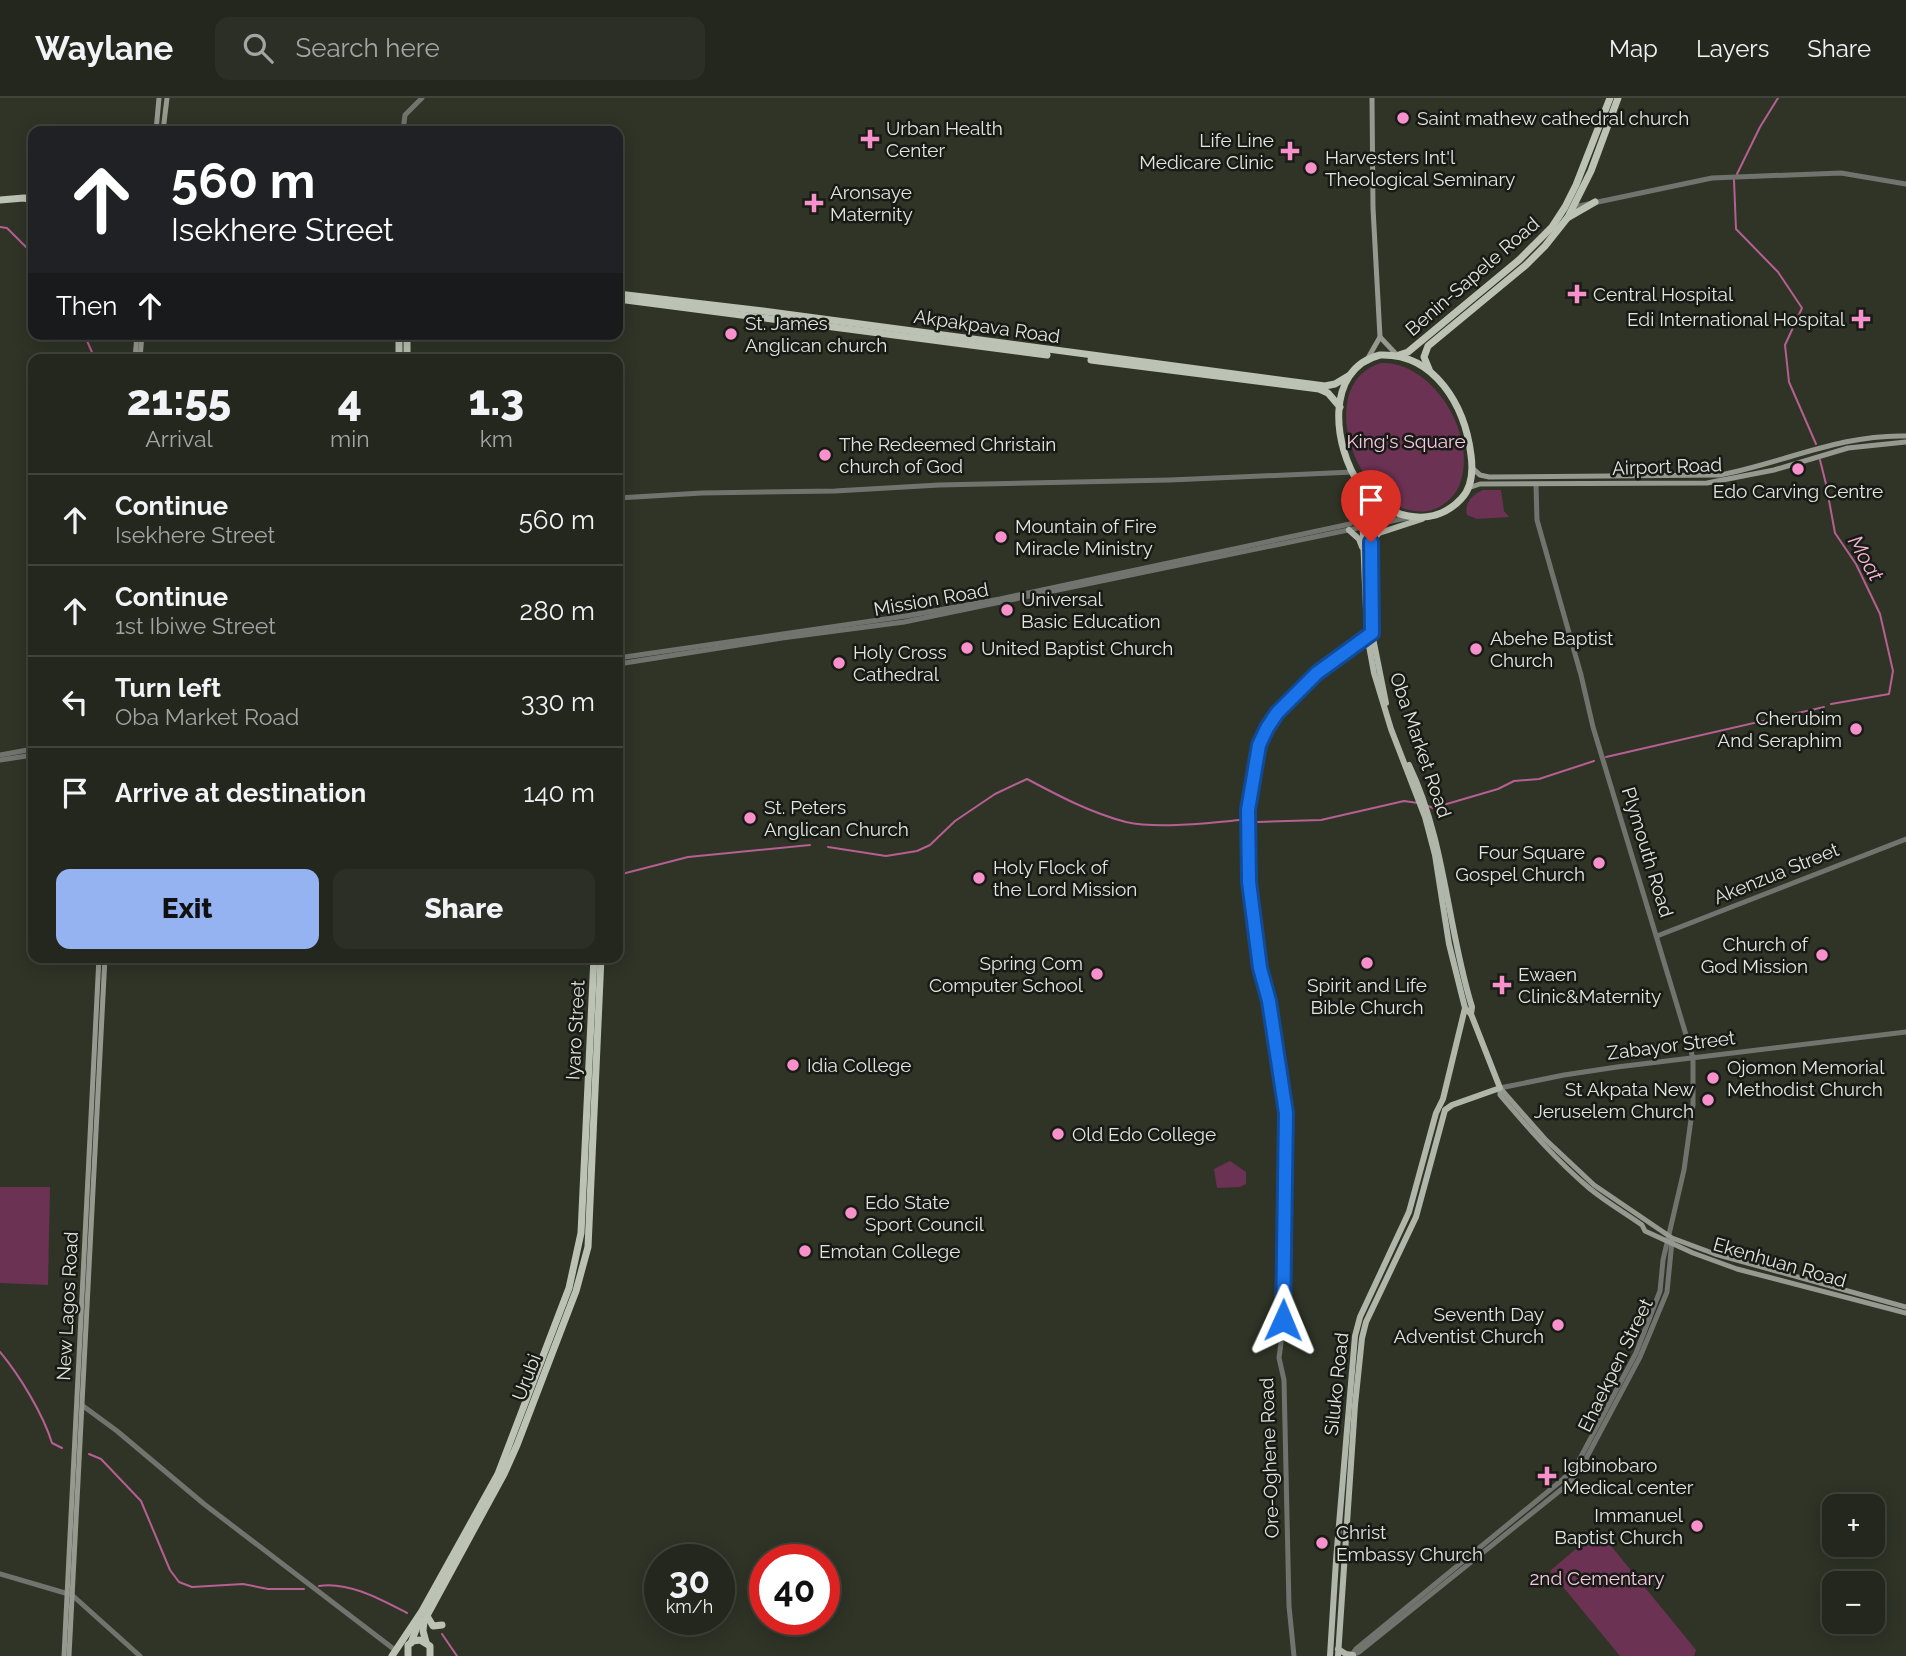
<!DOCTYPE html>
<html lang="en">
<head>
<meta charset="utf-8">
<style>
	body { margin:0; font-family:Raleway,sans-serif; background:#2b2f26; color:#f1f3f6; height:100vh; display:flex; flex-direction:column; font-size:26px; white-space:nowrap }
	* { box-sizing:border-box; margin:0 }
	p { font-size:23px; color:#a3a5a4 }
	.icon { flex:none; width:38px; height:38px; fill:none; stroke:currentColor; stroke-width:2; stroke-linecap:round; stroke-linejoin:round }
	.map { position:relative; flex:1; overflow:hidden }
	.drawer { position:absolute; left:28px; top:256px; width:595px; height:609px; display:flex; flex-direction:column; background:#23271d; border-radius:14px; box-shadow:0 4px 18px #0003,0 0 0 2px #40443b }
	.drawer>* { flex:none }
	.hud { position:absolute; left:28px; top:28px; width:595px; height:214px; border-radius:14px; box-shadow:0 4px 18px #0003,0 0 0 2px #40443b; background:#202124; color:#fff; overflow:hidden }
	.buttons { position:absolute; left:1822px; top:1396px; display:grid; gap:14px }
	.buttons a { display:grid; place-items:center; width:63px; height:63px; border-radius:14px; background:#23271d; box-shadow:0 4px 18px #0003,0 0 0 2px #40443b; font-size:35px }
	.speed { position:absolute; left:644px; top:1446px; display:flex; gap:14px; font-size:35px; font-weight:700; text-align:center }
	.speed>* { display:grid; place-content:center; width:91px; height:91px; border-radius:50%; background:#23271d; box-shadow:0 4px 18px #0003,0 0 0 2px #40443b; line-height:1 }
	.speed small { font-size:18px; font-weight:400 }
	.speed .limit { border:10px solid #d22; background:#fff; color:#111 }
	.pin { position:absolute; display:grid; place-items:center; width:60px; height:60px; color:#fff; margin:-72px -30px; border-radius:50% 50% 50% 0; rotate:-45deg; box-shadow:0 0 7px #0007 }
	.pin .icon { rotate:45deg }
	.me { position:absolute; width:77px; margin:-38px; rotate:1deg; stroke-linejoin:round; filter:drop-shadow(0 0 5px #0008) }
	.turn { display:flex; align-items:center; gap:24px; height:147px; padding:0 28px; font-size:32px }
	.turn .icon { width:91px; height:91px; stroke-width:2.5 }
	.turn b { display:block; font-size:49px; line-height:60px }
	.then { display:flex; align-items:center; height:66px; padding:0 28px; background:#0003; gap:14px; font-size:26px }
	.eta { display:flex; justify-content:space-evenly; align-items:center; height:119px; text-align:center }
	.eta b { font-size:42px; font-weight:800; line-height:49px }
	.action { display:flex; gap:14px; margin-top:auto; padding:14px 28px }
	.action a { flex:1; height:80px; border-radius:14px; background:#95b2f1; color:#111; font-size:28px; font-weight:800; line-height:80px; text-align:center }
	.action a+a { background:#2b2f26; color:#f1f3f6 }
	ul { padding:0; list-style:none }
	li { display:flex; align-items:center; gap:21px; height:91px; padding:0 28px; border-top:2px solid #40443b }
	li div { flex:1 }
	li b { display:block; font-size:26px }
	li em { font-style:normal }
	header { display:flex; align-items:center; gap:42px; box-sizing:border-box; height:98px; padding:0 35px; background:#23271d; border-bottom:2px solid #40443b }
	header strong { font-size:33px }
	nav { display:flex; gap:38px; margin-inline-start:auto; font-size:24px }
	.search { width:490px; height:63px; background:#2b2f26; display:flex; align-items:center; gap:18px; box-sizing:border-box; padding:0 24px; border-radius:14px; color:#a3a5a4; font-size:26px }
	.map>svg:first-child { display:block }
	.green { fill:#6c3254 }
	.lines { fill:none; stroke-linecap:round; stroke-linejoin:round }
	.stream { stroke:#b65f92; stroke-width:2 }
	.tertiary { stroke:#71746e; stroke-width:5 }
	.secondary { stroke:#95998f; stroke-width:5 }
	.primary { stroke:#b0b6a9; stroke-width:6 }
	.trunk { stroke:#bcc3b4; stroke-width:7 }
	.route-casing { stroke:#114b97; stroke-width:18 }
	.route { stroke:#1a73e8; stroke-width:12 }
	.poi-dot { fill:#f890cb; stroke:#181b15; stroke-width:2.5 }
	.labels { text-anchor:middle; dominant-baseline:central; stroke-width:5; stroke-linejoin:round; paint-order:stroke }
	.poi-label { font-size:19px; fill:#e1e5dd; stroke:#181b15; text-anchor:start }
	.street-label { font-size:19px; fill:#e1e5dd; stroke:#181b15 }
	.park-label { font-size:19px; fill:#f6c7e0; stroke:#181b15 }
	.water-label { font-size:21px; font-style:italic; fill:#f7b1d6; stroke:#181b15 }
</style>
</head>
<body>
<header>
<strong>Waylane</strong>
<div class="search"><svg class="icon" aria-label="search" viewBox="0 0 24 24"><circle cx="10" cy="10" r="6"/><path d="M15 15l6 6"/></svg>Search here</div>
<nav><a>Map</a><a>Layers</a><a>Share</a></nav>
</header>
<div class="map">
<svg width="1906" height="1558" viewBox="0 0 1906 1558">
	<rect width="100%" height="100%" fill="#2f3427"/>
	<g class="green">
		<path d="M1381 265C1435 263 1482 344 1457 392 1451 402 1440 411 1428 413 1360 423 1309 287 1381 265Z"/>
		<path d="M1483 392H1501L1504 413 1509 419 1477 421 1467 417C1464 405 1472 397 1483 392Z"/>
		<path d="M1230 1063 1246 1074V1086L1240 1089 1217 1090 1214 1071Z"/>
		<path d="M0 1089H50L48 1187 0 1185Z"/>
		<path d="M1598 1432 1696 1552 1694 1558H1620L1550 1473Z"/>
	</g>
	<g class="lines">
		<g class="stream">
			<path d="M1737 76 1760 29 1778 0"/>
			<path d="M1734 82 1736 131 1778 174 1802 210 1785 247 1789 284 1816 346"/>
			<path d="M0 129 7 130 33 156"/>
			<path d="M84 236 95 261"/>
			<path d="M1820 362 1826 386 1835 435 1856 466 1880 516 1893 573 1889 596 1831 606"/>
			<path d="M1606 659 1824 609"/>
			<path d="M1428 708 1433 710 1498 691 1514 683 1539 681 1594 663"/>
			<path d="M1258 724 1321 722 1404 703 1418 705"/>
			<path d="M828 749 886 758 917 753 930 747 955 723 995 696 1027 681C1059 698 1091 715 1126 724 1157 731 1208 725 1240 722"/>
			<path d="M618 777 688 759 810 747"/>
			<path d="M0 1254C20 1278 43 1316 52 1345L62 1350"/>
			<path d="M89 1356 101 1361 141 1403 170 1472 179 1484 192 1489 243 1486 268 1491H304"/>
			<path d="M319 1488C348 1483 382 1502 407 1515"/>
			<path d="M442 1536 457 1558"/>
		</g>
		<g class="tertiary">
			<path d="M403 33 405 17 422 0"/>
			<path d="M1574 109 1712 80 1841 75 1906 86"/>
			<path d="M618 400 702 395 835 393 939 387 1170 382 1353 374"/>
			<path d="M618 560 906 518 1000 501 1350 426 1358 420 1359 404"/>
			<path d="M618 566 782 540 904 524 1411 419"/>
			<path d="M0 657 33 651"/>
			<path d="M0 662 33 657"/>
			<path d="M1657 838 1906 741"/>
			<path d="M1500 990 1564 977 1617 969 1906 934"/>
			<path d="M83 1308 117 1333 204 1406 395 1552"/>
			<path d="M0 1476 72 1497 140 1558"/>
			<path d="M1353 1557 1359 1554 1567 1387 1580 1372 1640 1259 1667 1194 1672 1143"/>
			<path d="M1294 1558 1289 1508 1284 1282 1279 1260 1284 1222 1286 1015 1275 937 1260 870 1249 784 1248 712 1259 647 1267 630 1277 615 1317 575 1369 536"/>
			<path d="M1351 1558 1356 1551 1562 1382 1576 1368 1636 1255 1660 1193 1663 1162 1684 1072 1693 1007V960L1593 629 1581 577 1537 422 1536 387"/>
		</g>
		<g class="secondary">
			<path d="M156 33 159 0"/>
			<path d="M163 33 167 0"/>
			<path d="M1380 239 1396 256"/>
			<path d="M1368 260 1380 239 1373 110 1372 0"/>
			<path d="M135 261 137 236"/>
			<path d="M140 261 142 236"/>
			<path d="M1472 370 1480 377 1489 379 1720 377C1783 365 1841 336 1906 338"/>
			<path d="M1468 390 1480 386 1707 385 1774 372 1848 350 1906 344"/>
			<path d="M1500 990V997C1528 1030 1556 1062 1589 1090 1606 1104 1625 1115 1642 1127L1645 1133 1693 1155 1737 1171 1906 1215"/>
			<path d="M1500 990 1545 1041 1594 1087 1672 1140 1715 1156 1906 1209"/>
			<path d="M64 1558 99 859"/>
			<path d="M69 1558 105 859"/>
		</g>
		<g class="primary">
			<path d="M1349 432 1359 441 1362 449"/>
			<path d="M1386 605 1372 535 1371 444 1379 435 1422 421"/>
			<path d="M1409 667C1446 744 1447 829 1472 909L1471 916"/>
			<path d="M1338 1551 1346 1556 1353 1557"/>
			<path d="M1330 1558 1336 1462 1355 1238 1360 1219 1409 1114 1436 1015 1443 1001 1465 910"/>
			<path d="M1338 1558 1355 1307 1362 1240 1366 1224 1416 1119 1445 1012 1452 1007 1500 990 1471 916 1465 910 1449 846 1435 757 1425 719 1391 631 1374 575 1367 537 1361 388"/>
		</g>
		<g class="trunk">
			<path d="M0 102 24 100 33 102"/>
			<path d="M1569 119 1595 104"/>
			<path d="M618 196 763 213 1325 288 1335 286 1350 277"/>
			<path d="M618 201 1047 257"/>
			<path d="M407 236V261"/>
			<path d="M1380 257C1435 255 1465 308 1471 357 1473 372 1472 390 1461 401 1431 433 1384 419 1360 387 1333 349 1324 271 1380 257Z"/>
			<path d="M1399 257 1408 254 1519 162 1552 129 1565 109 1576 87 1610 0"/>
			<path d="M399 261V236"/>
			<path d="M1091 262 1319 291 1328 295 1340 309"/>
			<path d="M1429 271 1424 259 1428 248 1526 167 1545 148 1568 119 1591 73 1618 0"/>
			<path d="M427 1518 433 1528 442 1527"/>
			<path d="M426 1544 423 1533 424 1523 504 1376 517 1347 576 1193 588 1149 601 859"/>
			<path d="M411 1545 420 1521"/>
			<path d="M392 1558 422 1513 498 1376 569 1190 581 1135 594 859"/>
			<path d="M408 1558V1547L413 1543 420 1542 430 1548V1558"/>
		</g>
	</g>
	<g class="lines">
		<g class="route-casing">
			<path id="route" d="M1283 1222 1286 1015 1269 903 1260 870 1249 784 1248 712 1259 647 1267 630 1277 615 1317 575 1372 535 1371 444"/>
		</g>
		<use href="#route" class="route"/>
	</g>
	<g class="poi-dot">
		<circle cx="1403" cy="20" r="7"/>
		<path d="M866.5 30.5h7v7h7v7h-7v7h-7v-7h-7v-7h7z"/>
		<path d="M1286.5 42.5h7v7h7v7h-7v7h-7v-7h-7v-7h7z"/>
		<circle cx="1311" cy="70" r="7"/>
		<path d="M810.5 94.5h7v7h7v7h-7v7h-7v-7h-7v-7h7z"/>
		<path d="M1573.5 185.5h7v7h7v7h-7v7h-7v-7h-7v-7h7z"/>
		<path d="M1857.5 210.5h7v7h7v7h-7v7h-7v-7h-7v-7h7z"/>
		<circle cx="731" cy="236" r="7"/>
		<circle cx="825" cy="357" r="7"/>
		<circle cx="1798" cy="371" r="7"/>
		<circle cx="1001" cy="439" r="7"/>
		<circle cx="1007" cy="512" r="7"/>
		<circle cx="967" cy="550" r="7"/>
		<circle cx="1476" cy="551" r="7"/>
		<circle cx="839" cy="565" r="7"/>
		<circle cx="1856" cy="631" r="7"/>
		<circle cx="750" cy="720" r="7"/>
		<circle cx="1599" cy="765" r="7"/>
		<circle cx="979" cy="780" r="7"/>
		<circle cx="1822" cy="857" r="7"/>
		<circle cx="1367" cy="865" r="7"/>
		<circle cx="1097" cy="876" r="7"/>
		<path d="M1498.5 876.5h7v7h7v7h-7v7h-7v-7h-7v-7h7z"/>
		<circle cx="793" cy="967" r="7"/>
		<circle cx="1713" cy="980" r="7"/>
		<circle cx="1708" cy="1002" r="7"/>
		<circle cx="1058" cy="1036" r="7"/>
		<circle cx="851" cy="1115" r="7"/>
		<circle cx="805" cy="1153" r="7"/>
		<circle cx="1558" cy="1227" r="7"/>
		<path d="M1543.5 1367.5h7v7h7v7h-7v7h-7v-7h-7v-7h7z"/>
		<circle cx="1697" cy="1428" r="7"/>
		<circle cx="1322" cy="1445" r="7"/>
	</g>
	<g class="labels">
		<g class="poi-label">
			<text x="1417" y="20">Saint mathew cathedral church</text>
			<text x="886" y="30">Urban Health<tspan x="886" dy="22">Center</tspan></text>
			<text x="1274" y="42" text-anchor="end">Life Line<tspan x="1274" dy="22">Medicare Clinic</tspan></text>
			<text x="1325" y="59">Harvesters Int'l<tspan x="1325" dy="22">Theological Seminary</tspan></text>
			<text x="830" y="94">Aronsaye<tspan x="830" dy="22">Maternity</tspan></text>
			<text x="1593" y="196">Central Hospital</text>
			<text x="1845" y="221" text-anchor="end">Edi International Hospital</text>
			<text x="745" y="225">St. James<tspan x="745" dy="22">Anglican church</tspan></text>
			<text x="839" y="346">The Redeemed Christain<tspan x="839" dy="22">church of God</tspan></text>
			<text x="1798" y="393" text-anchor="middle">Edo Carving Centre</text>
			<text x="1015" y="428">Mountain of Fire<tspan x="1015" dy="22">Miracle Ministry</tspan></text>
			<text x="1021" y="501">Universal<tspan x="1021" dy="22">Basic Education</tspan></text>
			<text x="1490" y="540">Abehe Baptist<tspan x="1490" dy="22">Church</tspan></text>
			<text x="981" y="550">United Baptist Church</text>
			<text x="853" y="554">Holy Cross<tspan x="853" dy="22">Cathedral</tspan></text>
			<text x="1842" y="620" text-anchor="end">Cherubim<tspan x="1842" dy="22">And Seraphim</tspan></text>
			<text x="764" y="709">St. Peters<tspan x="764" dy="22">Anglican Church</tspan></text>
			<text x="1585" y="754" text-anchor="end">Four Square<tspan x="1585" dy="22">Gospel Church</tspan></text>
			<text x="993" y="769">Holy Flock of<tspan x="993" dy="22">the Lord Mission</tspan></text>
			<text x="1808" y="846" text-anchor="end">Church of<tspan x="1808" dy="22">God Mission</tspan></text>
			<text x="1083" y="865" text-anchor="end">Spring Com<tspan x="1083" dy="22">Computer School</tspan></text>
			<text x="1518" y="876">Ewaen<tspan x="1518" dy="22">Clinic&amp;Maternity</tspan></text>
			<text x="1367" y="887" text-anchor="middle">Spirit and Life<tspan x="1367" dy="22">Bible Church</tspan></text>
			<text x="807" y="967">Idia College</text>
			<text x="1727" y="969">Ojomon Memorial<tspan x="1727" dy="22">Methodist Church</tspan></text>
			<text x="1694" y="991" text-anchor="end">St Akpata New<tspan x="1694" dy="22">Jeruselem Church</tspan></text>
			<text x="1072" y="1036">Old Edo College</text>
			<text x="865" y="1104">Edo State<tspan x="865" dy="22">Sport Council</tspan></text>
			<text x="819" y="1153">Emotan College</text>
			<text x="1544" y="1216" text-anchor="end">Seventh Day<tspan x="1544" dy="22">Adventist Church</tspan></text>
			<text x="1563" y="1367">Igbinobaro<tspan x="1563" dy="22">Medical center</tspan></text>
			<text x="1683" y="1417" text-anchor="end">Immanuel<tspan x="1683" dy="22">Baptist Church</tspan></text>
			<text x="1336" y="1434">Christ<tspan x="1336" dy="22">Embassy Church</tspan></text>
		</g>
		<g class="street-label">
			<text transform="translate(1472 178) rotate(-41)">Benin-Sapele Road</text>
			<text transform="translate(987 228) rotate(8)">Akpakpava Road</text>
			<text transform="translate(1667 368) rotate(-2)">Airport Road</text>
			<text transform="translate(931 501) rotate(-10)">Mission Road</text>
			<text transform="translate(1421 647) rotate(71)">Oba Market Road</text>
			<text transform="translate(1648 754) rotate(73)">Plymouth Road</text>
			<text transform="translate(1776 775) rotate(-22)">Akenzua Street</text>
			<text transform="translate(575 932) rotate(-87)">Iyaro Street</text>
			<text transform="translate(1671 947) rotate(-7)">Zabayor Street</text>
			<text transform="translate(1780 1164) rotate(16)">Ekenhuan Road</text>
			<text transform="translate(67 1208) rotate(-87)">New Lagos Road</text>
			<text transform="translate(1615 1267) rotate(-64)">Ehaekpen Street</text>
			<text transform="translate(526 1279) rotate(-69)">Urubi</text>
			<text transform="translate(1336 1286) rotate(-84)">Siluko Road</text>
			<text transform="translate(1269 1360) rotate(-92)">Ore-Oghene Road</text>
		</g>
		<g class="park-label">
			<text x="1406" y="343">King's Square</text>
			<text x="1597" y="1480">2nd Cementary</text>
		</g>
		<g class="water-label">
			<text transform="translate(1866 460) rotate(60)">Moat</text>
		</g>
	</g>
</svg>
<div class="buttons">
<a>+</a>
<a>−</a>
</div>
<div class="speed"><div>30<small>km/h</small></div><div class="limit">40</div></div>
<div class="pin" style="left:1371px;top:444px;background:#d93025"><svg class="icon" aria-label="arrive" viewBox="0 0 24 24"><path d="M6 21V4h12l-3 4 3 4H6"/></svg></div>
<svg class="me" style="left:1283px;top:1222px" viewBox="-20 -20 40 40"><path d="M0-17L14 15 0 8-14 15z" fill="#1a73e8" stroke="#fff" stroke-width="4"/></svg>
<div class="hud">
<div class="turn"><svg class="icon" aria-label="ahead" viewBox="0 0 24 24"><path d="M12 20V5M6 11l6-6 6 6"/></svg><div><b>560 m</b>Isekhere Street</div></div>
<div class="then">Then<svg class="icon" aria-label="ahead" viewBox="0 0 24 24"><path d="M12 20V5M6 11l6-6 6 6"/></svg></div>
</div>
<section class="drawer">
<div class="eta">
<div><b>21:55</b><p>Arrival</p></div>
<div><b>4</b><p>min</p></div>
<div><b>1.3</b><p>km</p></div>
</div>
<ul>
<li><svg class="icon" aria-label="ahead" viewBox="0 0 24 24"><path d="M12 20V5M6 11l6-6 6 6"/></svg><div><b>Continue</b><p>Isekhere Street</p></div><em>560 m</em></li>
<li><svg class="icon" aria-label="ahead" viewBox="0 0 24 24"><path d="M12 20V5M6 11l6-6 6 6"/></svg><div><b>Continue</b><p>1st Ibiwe Street</p></div><em>280 m</em></li>
<li><svg class="icon" aria-label="left" viewBox="0 0 24 24"><path d="M17 20v-9H6M10 6l-5 5 5 5"/></svg><div><b>Turn left</b><p>Oba Market Road</p></div><em>330 m</em></li>
<li><svg class="icon" aria-label="arrive" viewBox="0 0 24 24"><path d="M6 21V4h12l-3 4 3 4H6"/></svg><div><b>Arrive at destination</b></div><em>140 m</em></li>
</ul>
<div class="action"><a>Exit</a><a>Share</a></div>
</section>
</div>
</body>
</html>
